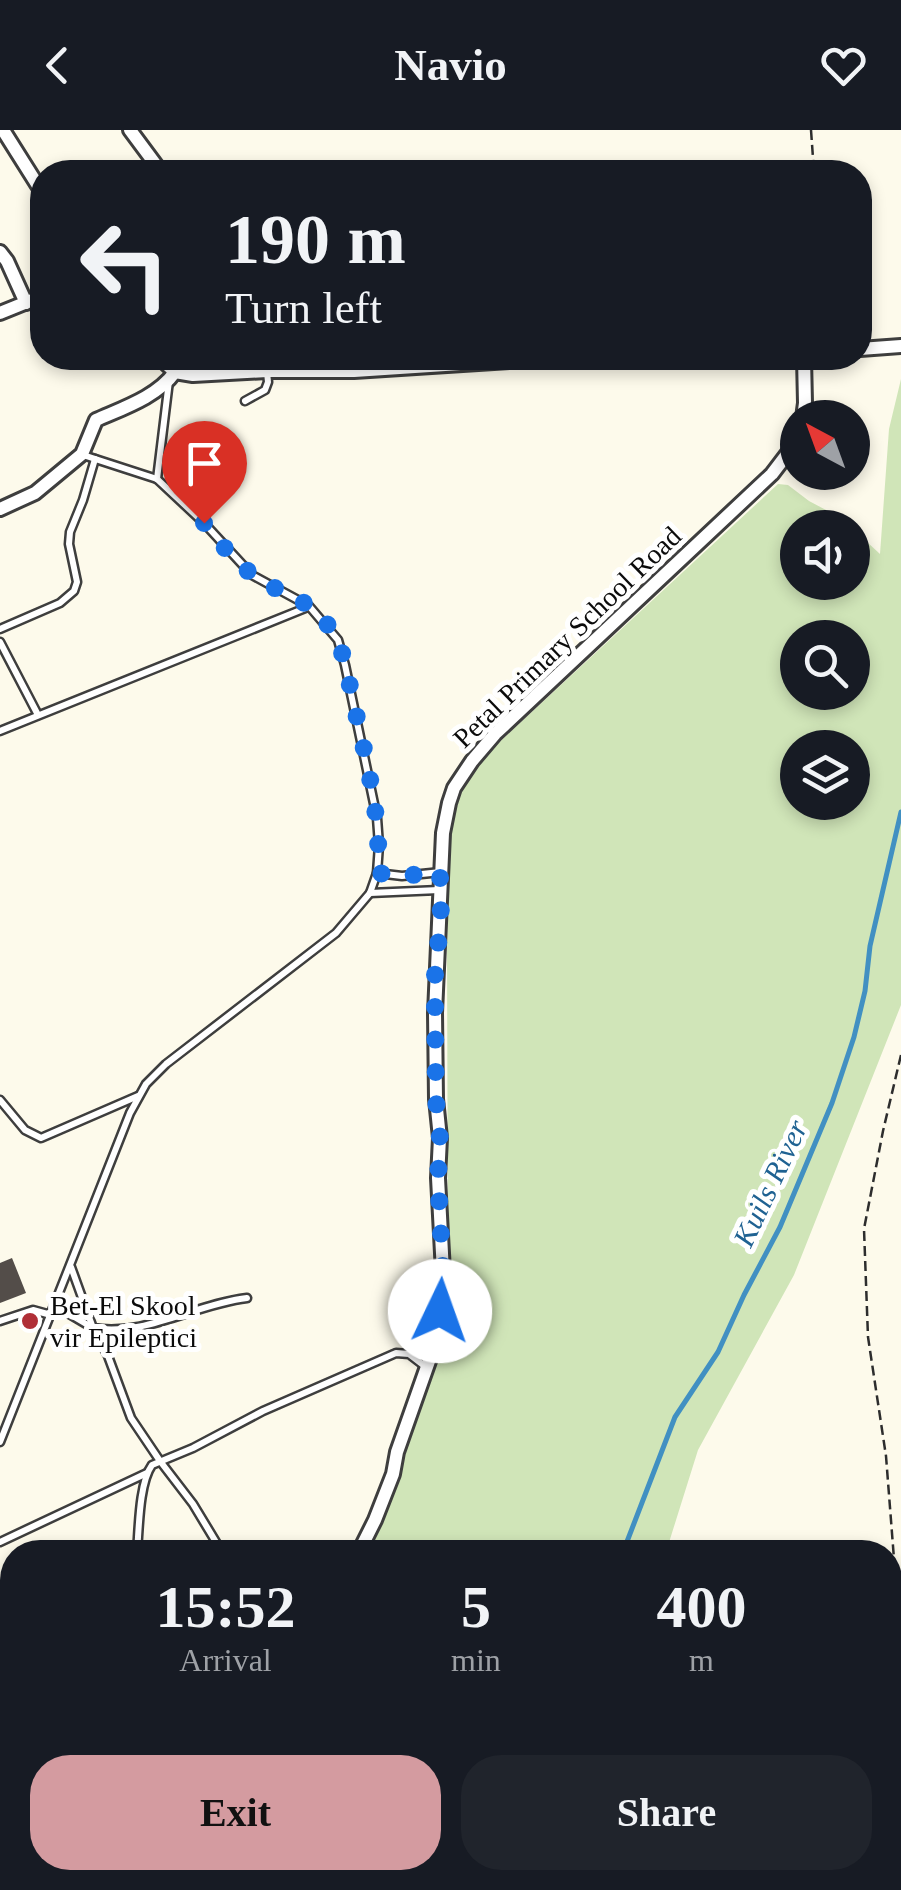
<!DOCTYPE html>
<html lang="en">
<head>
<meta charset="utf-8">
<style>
	body { margin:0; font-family:"Times New Roman",serif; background:#20242c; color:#f1f3f6; height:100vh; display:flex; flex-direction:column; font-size:38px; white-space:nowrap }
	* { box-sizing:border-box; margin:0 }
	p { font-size:32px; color:#9ea1a6 }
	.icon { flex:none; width:55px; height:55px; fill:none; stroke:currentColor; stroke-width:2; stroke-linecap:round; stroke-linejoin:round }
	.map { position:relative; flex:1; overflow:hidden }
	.drawer { position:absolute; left:0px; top:1410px; width:902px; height:350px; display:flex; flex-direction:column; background:#171b24; border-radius:40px 40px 0 0; box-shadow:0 5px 15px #0003 }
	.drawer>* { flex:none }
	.hud { position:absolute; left:30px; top:30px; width:842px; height:210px; border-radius:40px; box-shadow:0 5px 15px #0003; background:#171b24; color:#f1f3f6; overflow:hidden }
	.needle { width:65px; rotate:319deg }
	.tools { position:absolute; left:780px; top:270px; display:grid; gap:20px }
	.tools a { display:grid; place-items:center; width:90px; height:90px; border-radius:50%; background:#171b24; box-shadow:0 5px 15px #0003; font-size:50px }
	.pin { position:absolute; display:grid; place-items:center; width:85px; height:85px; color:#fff; margin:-102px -42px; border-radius:50% 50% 50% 0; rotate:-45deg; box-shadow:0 0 10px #0007 }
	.pin .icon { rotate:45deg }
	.me { position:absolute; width:110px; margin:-55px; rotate:3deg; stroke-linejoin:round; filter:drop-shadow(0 0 8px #0008) }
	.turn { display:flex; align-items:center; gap:35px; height:210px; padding:0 30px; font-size:45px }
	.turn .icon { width:130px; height:130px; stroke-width:2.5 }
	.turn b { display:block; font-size:70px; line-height:85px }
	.eta { display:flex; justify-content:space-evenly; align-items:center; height:170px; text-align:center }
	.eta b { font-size:60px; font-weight:700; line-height:70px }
	.button { display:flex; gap:20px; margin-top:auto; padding:20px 30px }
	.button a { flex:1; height:115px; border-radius:40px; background:#d49ba0; color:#111; font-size:40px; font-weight:700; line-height:115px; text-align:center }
	.button a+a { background:#20242c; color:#f1f3f6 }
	header { display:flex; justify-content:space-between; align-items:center; height:130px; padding:0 30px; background:#171b24; font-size:45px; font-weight:700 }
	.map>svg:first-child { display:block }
	.green { fill:#d0e5b8; fill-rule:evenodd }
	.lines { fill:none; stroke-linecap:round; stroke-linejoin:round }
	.stream { stroke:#4190c2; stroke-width:5 }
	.building { fill:#534d49 }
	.lane-casing { stroke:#3e3e3e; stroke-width:11 }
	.street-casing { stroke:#3e3e3e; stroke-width:18 }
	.primary-casing { stroke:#1c1c1c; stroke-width:25 }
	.path { stroke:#2d2d2d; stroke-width:2.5; stroke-dasharray:10 5; stroke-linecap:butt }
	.lane { stroke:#fff; stroke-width:6 }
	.street { stroke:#fff; stroke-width:12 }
	.primary { stroke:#eecc6b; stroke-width:20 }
	.route { stroke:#1a73e8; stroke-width:18; stroke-dasharray:0 32.4 }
	.poi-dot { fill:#b02f37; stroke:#fff; stroke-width:4 }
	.labels { text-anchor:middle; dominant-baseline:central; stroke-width:10; stroke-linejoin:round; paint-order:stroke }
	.street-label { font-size:28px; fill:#0b0b0b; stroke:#fff }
	.poi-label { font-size:28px; fill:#0b0b0b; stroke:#fff; text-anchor:start }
	.water-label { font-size:30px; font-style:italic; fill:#1f6292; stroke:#fff }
</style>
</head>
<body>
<header><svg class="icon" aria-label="back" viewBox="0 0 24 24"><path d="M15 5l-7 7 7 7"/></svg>Navio<svg class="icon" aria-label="heart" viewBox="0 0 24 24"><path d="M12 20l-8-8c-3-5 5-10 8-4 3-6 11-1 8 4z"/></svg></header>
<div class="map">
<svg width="901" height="1760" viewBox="0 0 901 1760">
	<rect width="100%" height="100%" fill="#fdfaeb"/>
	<g class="green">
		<path d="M901 249V875L794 1145 698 1320 666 1422H365L438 1218 445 1181 448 1140 447 817 451 700 457 672 470 644 494 617 778 354 788 355 809 371 845 390 852 398H798V452H852V398L880 424 889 299ZM798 508H852V562H798ZM798 618H852V672H798Z"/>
		<path d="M323 1748H715L721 1760H325Z"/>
	</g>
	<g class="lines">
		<g class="stream">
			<path d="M623 1422 675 1287 718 1222 744 1165 780 1097 832 973 854 907 865 861 870 816 901 682"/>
			<path d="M648 1748 653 1760"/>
		</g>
	</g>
	<path class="building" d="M12 1128 26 1163 0 1173V1133Z"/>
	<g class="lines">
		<g class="lane-casing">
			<g id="lane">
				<path d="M245 271 265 260 268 252 267 242"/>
				<path d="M157 349 169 251"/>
				<path d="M0 499 60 473 74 461 77 452 69 414 70 402 83 370 95 329"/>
				<path d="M0 512 38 585"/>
				<path d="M0 601 308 477"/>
				<path d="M377 743 402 746 441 742"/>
				<path d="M370 763 439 760"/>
				<path d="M0 970 25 1000 41 1008 138 966"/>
				<path d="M71 1137 93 1198C145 1207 195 1174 247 1168"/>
				<path d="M54 1175 93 1198 108 1226 131 1288 160 1331 193 1374 222 1422"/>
				<path d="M0 1191 33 1180 51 1185"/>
				<path d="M0 1312 130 983 146 954 166 934 336 803 370 763 377 743 379 715 377 688 345 535 338 510 309 476 252 445 204 393 157 349 83 325"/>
				<path d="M0 1412 147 1343"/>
				<path d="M137 1422C139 1399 139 1353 152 1335L193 1318 263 1281 396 1223 409 1224 426 1237"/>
				<path d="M180 1748 182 1760"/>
			</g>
		</g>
		<g class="street-casing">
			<g id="street">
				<path d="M3 0 42 62"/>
				<path d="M130 0 156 35"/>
				<path d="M0 122 7 131 26 173"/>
				<path d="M0 183 42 166"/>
				<path d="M860 219 901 216"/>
				<path d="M160 228 175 242 193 245 267 241H354L554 228"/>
				<path d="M803 288 805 273 804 228"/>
				<path d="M0 379 35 363 82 324 96 290C123 278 157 267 175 242"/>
				<path d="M359 1422 375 1390 393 1344 397 1322 434 1217 443 1142 438 1048 440 1008 436 969 435 883 443 703 449 673 454 658 472 631 495 604 772 344 788 323 798 305"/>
				<path d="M313 1748 316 1760"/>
			</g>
		</g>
		<g class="primary-casing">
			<path id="primary" d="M896 1760 901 1756"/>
		</g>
		<g class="path">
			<path d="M811 0 814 42"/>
			<path d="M890 1454 894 1429 886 1326 868 1207 864 1099 883 1001 901 925"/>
			<path d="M816 1748 819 1760"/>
		</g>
		<use href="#lane" class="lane"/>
		<use href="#street" class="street"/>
		<use href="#primary" class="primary"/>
	</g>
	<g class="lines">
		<path class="route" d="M204 393C219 411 234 431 253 445 270 458 291 464 309 476 329 490 339 512 346 535 358 603 382 673 378 743L402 746 440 742 441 790 435 840V883L436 970 440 1008 438 1048 443 1142 440 1181"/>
	</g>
	<circle class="poi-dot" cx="30" cy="1191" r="10"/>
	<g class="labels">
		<g class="street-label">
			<text transform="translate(567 507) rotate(-44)">Petal Primary School Road</text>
		</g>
		<g class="poi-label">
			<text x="50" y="1175">Bet-El Skool<tspan x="50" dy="32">vir Epileptici</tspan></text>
		</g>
		<g class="water-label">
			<text transform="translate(770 1053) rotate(-65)">Kuils River</text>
		</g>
	</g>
</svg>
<div class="tools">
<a><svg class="needle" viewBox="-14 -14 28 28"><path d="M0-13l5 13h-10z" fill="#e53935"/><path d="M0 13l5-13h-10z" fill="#9ea1a6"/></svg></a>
<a><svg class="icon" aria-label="sound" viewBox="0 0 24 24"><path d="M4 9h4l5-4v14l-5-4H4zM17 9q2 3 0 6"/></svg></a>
<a><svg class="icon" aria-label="search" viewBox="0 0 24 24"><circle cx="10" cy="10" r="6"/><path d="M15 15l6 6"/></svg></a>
<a><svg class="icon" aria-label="layers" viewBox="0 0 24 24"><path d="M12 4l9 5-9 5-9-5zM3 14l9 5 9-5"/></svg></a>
</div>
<div class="pin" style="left:204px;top:393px;background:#d93025"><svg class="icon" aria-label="arrive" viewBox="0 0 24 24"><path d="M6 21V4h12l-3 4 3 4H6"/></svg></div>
<svg class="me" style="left:440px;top:1181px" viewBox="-20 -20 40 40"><circle r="19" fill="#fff"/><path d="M0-13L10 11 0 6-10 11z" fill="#1a73e8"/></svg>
<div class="hud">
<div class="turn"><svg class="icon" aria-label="left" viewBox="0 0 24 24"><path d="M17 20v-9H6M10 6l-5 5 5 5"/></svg><div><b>190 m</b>Turn left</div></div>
</div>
<section class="drawer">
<div class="eta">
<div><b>15:52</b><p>Arrival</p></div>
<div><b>5</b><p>min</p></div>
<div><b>400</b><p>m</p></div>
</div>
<div class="button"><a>Exit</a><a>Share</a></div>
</section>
</div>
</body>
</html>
